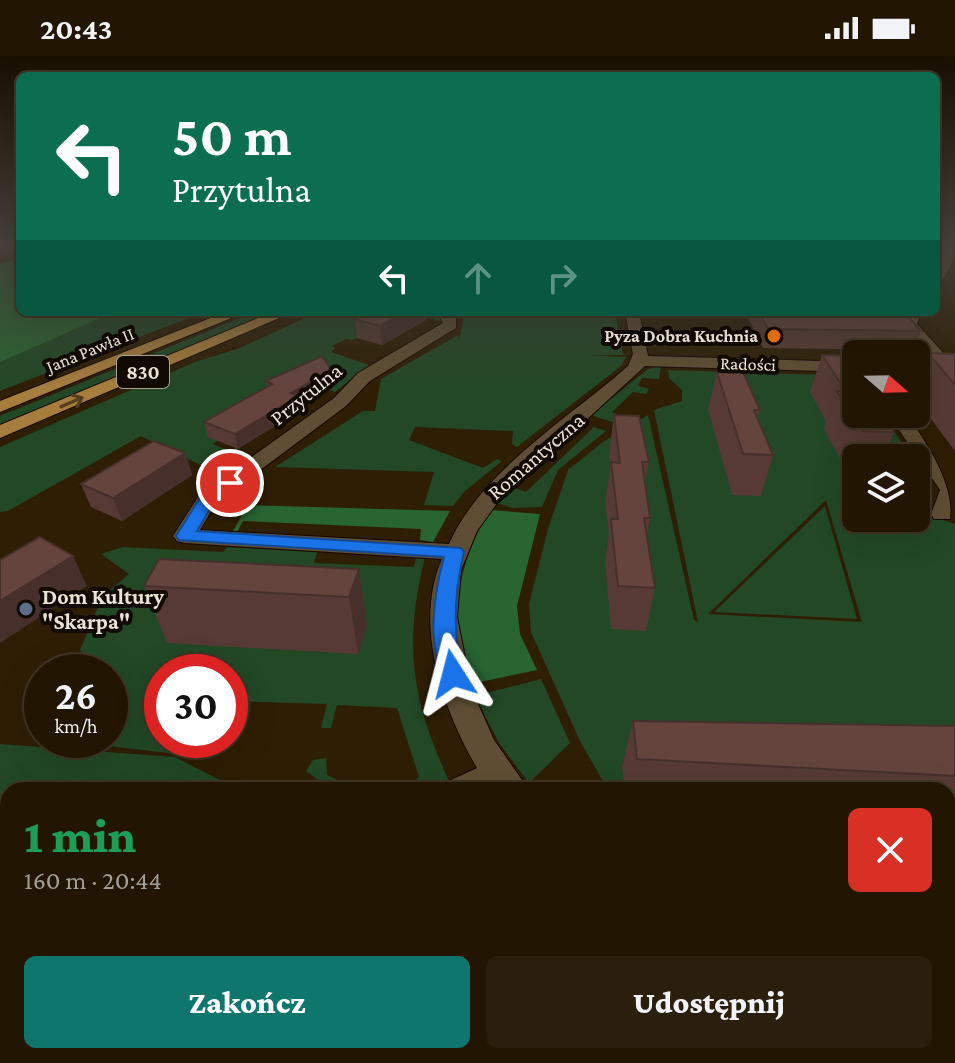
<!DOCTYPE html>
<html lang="pl">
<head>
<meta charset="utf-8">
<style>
	body { margin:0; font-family:"Crimson Pro",serif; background:#2a1f0d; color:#f1f3f6; height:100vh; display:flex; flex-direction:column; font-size:30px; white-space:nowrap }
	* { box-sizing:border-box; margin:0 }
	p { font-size:26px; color:#a29f9a }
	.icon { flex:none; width:44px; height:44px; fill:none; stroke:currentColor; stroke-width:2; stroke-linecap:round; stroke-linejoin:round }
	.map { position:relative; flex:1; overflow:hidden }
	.drawer { position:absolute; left:0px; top:726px; width:956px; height:282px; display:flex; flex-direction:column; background:#221603; border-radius:24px 24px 0 0; box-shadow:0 8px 32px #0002,0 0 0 2px #3f3525 }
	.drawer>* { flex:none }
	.guide { position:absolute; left:16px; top:16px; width:924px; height:244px; border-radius:12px; box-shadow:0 8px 32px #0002,0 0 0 2px #3f3525; background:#0b6e4f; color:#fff; overflow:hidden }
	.needle { width:52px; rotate:110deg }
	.tools { position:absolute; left:842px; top:284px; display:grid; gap:16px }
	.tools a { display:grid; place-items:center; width:88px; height:88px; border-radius:12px; background:#221603; box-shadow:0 8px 32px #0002,0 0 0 2px #3f3525; font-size:40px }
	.speed { position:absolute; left:24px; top:598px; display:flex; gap:16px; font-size:40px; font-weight:700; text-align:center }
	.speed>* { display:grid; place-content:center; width:104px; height:104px; border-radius:50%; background:#221603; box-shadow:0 8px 32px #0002,0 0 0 2px #3f3525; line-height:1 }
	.speed small { font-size:20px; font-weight:400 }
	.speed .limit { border:12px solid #d22; background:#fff; color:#111 }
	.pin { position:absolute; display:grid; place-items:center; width:68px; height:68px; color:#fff; margin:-34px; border:4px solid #fff; border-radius:50%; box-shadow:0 2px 8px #0007 }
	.me { position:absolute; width:88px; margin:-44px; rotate:351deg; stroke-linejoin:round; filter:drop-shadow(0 0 6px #0008) }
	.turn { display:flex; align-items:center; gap:28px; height:168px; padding:0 24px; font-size:36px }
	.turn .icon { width:104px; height:104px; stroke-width:2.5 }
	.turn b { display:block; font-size:56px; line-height:68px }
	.lanes { display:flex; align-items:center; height:76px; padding:0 24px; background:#0003; justify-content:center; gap:40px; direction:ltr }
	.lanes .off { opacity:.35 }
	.round { display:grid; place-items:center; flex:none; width:84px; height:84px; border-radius:12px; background:#2a1f0d }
	.overview { display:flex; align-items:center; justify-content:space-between; height:136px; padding:0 24px }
	h1 { font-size:48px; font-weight:800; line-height:60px; color:#1e9e55 }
	.button { display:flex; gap:16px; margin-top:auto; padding:16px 24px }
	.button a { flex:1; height:92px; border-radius:12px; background:#0f766e; color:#fff; font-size:32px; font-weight:800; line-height:92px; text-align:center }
	.button a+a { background:#2a1f0d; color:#f1f3f6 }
	.status { display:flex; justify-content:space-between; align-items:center; height:56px; padding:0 40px; background:#221603; direction:ltr }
	.status svg { height:22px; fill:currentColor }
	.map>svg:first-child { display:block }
	.green { fill:#224826; fill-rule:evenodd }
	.forest { fill:#286531 }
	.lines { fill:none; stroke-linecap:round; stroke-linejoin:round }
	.minor-casing { stroke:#150800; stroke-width:2 }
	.major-casing { stroke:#150800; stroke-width:2 }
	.minor { fill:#5f4e33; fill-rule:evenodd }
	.major { fill:#a67d3d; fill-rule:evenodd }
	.wall { fill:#573a35 }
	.shaded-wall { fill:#47302b }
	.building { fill:#65443e; stroke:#47302b; stroke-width:2 }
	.oneway { stroke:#543e1d }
	.route { fill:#1a73e8; stroke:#114b97; stroke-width:2 }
	.food-dot { fill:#e8710a; stroke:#100a02; stroke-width:3 }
	.service-dot { fill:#5c6f8a; stroke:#100a02; stroke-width:3 }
	.labels { text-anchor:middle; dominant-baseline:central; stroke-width:8; stroke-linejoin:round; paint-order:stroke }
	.far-poi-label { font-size:18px; font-weight:bold; fill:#ece2d3; stroke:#100a02; text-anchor:end }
	.far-street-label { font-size:18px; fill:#ece2d3; stroke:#100a02 }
	.shield { fill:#100a02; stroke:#aaa194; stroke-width:2 }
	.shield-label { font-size:20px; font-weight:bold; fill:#ece2d3 }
	.street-label { font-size:22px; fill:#ece2d3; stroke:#100a02 }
	.poi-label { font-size:22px; font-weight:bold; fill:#ece2d3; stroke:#100a02; text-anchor:start }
</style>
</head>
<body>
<div class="status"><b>20:43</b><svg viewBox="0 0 49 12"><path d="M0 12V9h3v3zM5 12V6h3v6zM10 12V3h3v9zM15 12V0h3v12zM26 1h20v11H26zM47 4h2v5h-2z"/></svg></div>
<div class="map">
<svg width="955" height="1007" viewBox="0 0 955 1007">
	<rect width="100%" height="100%" fill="#2e1e04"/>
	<g class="green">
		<path d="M20 202V256H204L0 335V208Z"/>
		<path d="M255 256H271L0 368V360Z"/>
		<path d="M318 256H439L436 260 447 263 443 266 411 256 352 284 346 283 332 290 335 292 331 296 369 309 335 336 303 325 213 388 245 402 221 419 141 380 8 455 0 456V391L195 306 240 292Z"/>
		<path d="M465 256H615L623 299H586L626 301 621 310 517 391 512 388 513 375 415 371 409 384 483 412 497 403 502 405 465 435 453 450 424 449 434 416 275 411 363 355H375L381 323 458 279 459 284Z"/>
		<path d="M661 310 659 323 642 322 638 330 649 333 646 338 633 336 612 356 623 361 615 367 591 359 648 313Z"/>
		<path d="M668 314 856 320V358H881L913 402H856V462H916V455L955 468V675L625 734H608L580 685 531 576 529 548 548 473 568 414 603 386 648 359 694 564 698 566 654 354 682 345V334L669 322ZM826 444 862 566 708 558Z"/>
		<path d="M594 371 606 375 558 414 542 451 513 452 497 447 512 431 526 436Z"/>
		<path d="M825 450 857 563 714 556Z"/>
		<path d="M123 491 223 496 227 491 317 496 314 507 414 511 416 501H425C403 590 412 644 449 725L435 734H405L419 721 397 652 337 649 331 672H321L327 648 230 645V616H162V684H175L177 698 64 685 110 684V616H89L95 610 80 594 102 541 129 518 101 498Z"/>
		<path d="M541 623 570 687 529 727 499 687 475 640Z"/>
		<path d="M0 688 175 701 239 734H8V779L0 778Z"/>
		<path d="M326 702 327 719 357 734H332L306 715 313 704Z"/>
		<path d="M156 1000H729L736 1007H154Z"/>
	</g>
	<g class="forest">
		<path d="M20 202V256H114L0 306V208Z"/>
		<path d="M248 449 450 455 433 486 420 484 421 473 243 465 237 476 233 475Z"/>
		<path d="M491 454 540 458 517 550 520 578 537 614 470 628C448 569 456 506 491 454Z"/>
		<path d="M0 972H8V1000H83L80 1007H0Z"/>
	</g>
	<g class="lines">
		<g class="minor-casing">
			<g id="minor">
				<path d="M946 190H955C955 202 947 224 936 228V210Z"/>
				<path d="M441 256H451L456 260V272L370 325 346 350 216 447 200 474 449 488C481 415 570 361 628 310L633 298 625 256H639L648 300 856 306V316L645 310 500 443 477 475 461 514 457 561 471 632 494 684 529 734H447L451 724 477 712C443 654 413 568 442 503L185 487 177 485 173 480 200 438 334 342 358 317 443 267 439 259Z"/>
				<path d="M907 256H921L917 268 955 310V326L949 325 901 268Z"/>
				<path d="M888 358H906C926 385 955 429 950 463H934L931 458 940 434Z"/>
				<path d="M0 897 8 898V938L0 937Z"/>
				<path d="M93 1000H135L132 1007H90Z"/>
				<path d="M774 1000H821L824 1007H777Z"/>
			</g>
		</g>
		<g class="major-casing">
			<g id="major">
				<path d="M226 256H246L0 356V345Z"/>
				<path d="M273 256H293L0 382V369Z"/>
			</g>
		</g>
		<use href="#minor" class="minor"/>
		<use href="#major" class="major"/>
	</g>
	<g class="wall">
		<path d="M368 256H426V264L382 289 357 282 355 263Z"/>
		<path d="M748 256H904L921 275 913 294 763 292 747 260Z"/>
		<path d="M928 297 955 300V395L916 343V325Z"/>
		<path d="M822 299 847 300 856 358 894 376 883 402H856V416H847L824 373 826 365 810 336Z"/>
		<path d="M331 314 333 328 300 347 301 354 238 393 208 381 204 366 267 331 266 325Z"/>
		<path d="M717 316 760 354 757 362 773 399 761 440 732 439 708 353Z"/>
		<path d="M614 359 649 406 645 427 650 462 647 480 655 532 646 575 611 573 605 505 609 477 605 447 610 414 609 399Z"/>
		<path d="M185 397 192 419 122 465 91 451 81 428Z"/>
		<path d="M359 513 367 570 358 598 167 587 144 530Z"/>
		<path d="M633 665 955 670V766H948V734H625L622 711Z"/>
		<path d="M0 764H8L7 840 0 839Z"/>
	</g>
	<g class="shaded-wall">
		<path d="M407 256H426V264L382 289 380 270Z"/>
		<path d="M331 314 333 328 300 347 301 354 238 393 235 378 291 337Z"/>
		<path d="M185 397 192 419 122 465 113 442Z"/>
		<path d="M73 500 87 530 0 587V545Z"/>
		<path d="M359 513 367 570 358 598 349 541Z"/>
		<path d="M0 820 8 829 7 840 0 832Z"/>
	</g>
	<g class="building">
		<path d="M368 256H407L380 270 355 263Z"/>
		<path d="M759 256H904L921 275 768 273Z"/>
		<path d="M928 297 954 298 955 300V329Z"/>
		<path d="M822 299 847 300 856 313V334H845Z"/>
		<path d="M322 300 331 314 291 337 299 340 235 378 204 366 272 328 266 325Z"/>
		<path d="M717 316H743L760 354H754L773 399 743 398Z"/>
		<path d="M837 335H856V358H881L894 376 863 375Z"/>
		<path d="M614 359 639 360 649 406H642L650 462H644L655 532 618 530 611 463H618L611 406 620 407Z"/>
		<path d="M154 385 185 397 113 442 81 428Z"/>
		<path d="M40 481 73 500 0 545V504Z"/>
		<path d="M159 503 359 513 349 541 144 530Z"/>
		<path d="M633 665 955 670V720L637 703Z"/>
		<path d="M0 764H8V819L0 818Z"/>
		<path d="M291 1000H486V1007H290Z"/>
	</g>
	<defs><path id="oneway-shaft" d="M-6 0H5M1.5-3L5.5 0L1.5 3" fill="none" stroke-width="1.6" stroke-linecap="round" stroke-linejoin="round" transform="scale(2)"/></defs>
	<use class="oneway" href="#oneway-shaft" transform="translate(72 346) rotate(-23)"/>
	<linearGradient id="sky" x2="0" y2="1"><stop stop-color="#191002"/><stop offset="0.57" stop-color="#46413a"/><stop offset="1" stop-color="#46413a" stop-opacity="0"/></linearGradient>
	<rect width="955" height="331" fill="url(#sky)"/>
	<path class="route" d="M230 422 238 427 214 446 197 475 461 492 464 496C454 537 452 577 463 618L460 624 453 627 445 624C426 589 434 537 444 501L179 484 176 480 202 439Z"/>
	<circle class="food-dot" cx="774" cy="280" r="8"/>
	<circle class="service-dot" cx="26" cy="553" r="8"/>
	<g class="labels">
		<g class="far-poi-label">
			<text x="758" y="280">Pyza Dobra Kuchnia</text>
		</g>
		<g class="far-street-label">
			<text transform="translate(90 294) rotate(-22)">Jana Pawła II</text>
			<text transform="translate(748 308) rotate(2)">Radości</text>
		</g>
		<rect class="shield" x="117" y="300" width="52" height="32" rx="6"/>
		<g class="shield-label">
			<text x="143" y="316">830</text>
		</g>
		<g class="street-label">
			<text transform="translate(306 338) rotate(-39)">Przytulna</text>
			<text transform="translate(536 400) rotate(-41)">Romantyczna</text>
		</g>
		<g class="poi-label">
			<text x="42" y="540">Dom Kultury<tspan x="42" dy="25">"Skarpa"</tspan></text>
		</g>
	</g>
</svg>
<div class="tools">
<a><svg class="needle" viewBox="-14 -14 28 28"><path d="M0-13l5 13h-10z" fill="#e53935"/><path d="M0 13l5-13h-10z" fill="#a29f9a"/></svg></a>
<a><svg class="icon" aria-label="layers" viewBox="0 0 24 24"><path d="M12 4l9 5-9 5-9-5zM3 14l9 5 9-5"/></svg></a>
</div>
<div class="speed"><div>26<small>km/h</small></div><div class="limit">30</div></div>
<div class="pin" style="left:230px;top:427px;background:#d93025"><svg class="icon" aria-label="arrive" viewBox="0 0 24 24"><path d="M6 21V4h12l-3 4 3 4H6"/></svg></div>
<svg class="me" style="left:453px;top:618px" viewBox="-20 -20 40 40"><path d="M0-17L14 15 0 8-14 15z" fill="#1a73e8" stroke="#fff" stroke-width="4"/></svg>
<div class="guide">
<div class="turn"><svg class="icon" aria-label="left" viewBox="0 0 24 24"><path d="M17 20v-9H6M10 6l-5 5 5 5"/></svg><div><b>50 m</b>Przytulna</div></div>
<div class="lanes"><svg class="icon" aria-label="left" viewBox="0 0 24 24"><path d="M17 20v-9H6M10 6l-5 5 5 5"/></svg><svg class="icon off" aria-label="ahead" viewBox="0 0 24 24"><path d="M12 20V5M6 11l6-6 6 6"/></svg><svg class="icon off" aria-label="right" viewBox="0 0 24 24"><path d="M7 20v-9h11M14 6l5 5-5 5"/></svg></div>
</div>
<section class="drawer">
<div class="overview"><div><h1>1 min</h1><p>160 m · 20:44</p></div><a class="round" style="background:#d93025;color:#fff"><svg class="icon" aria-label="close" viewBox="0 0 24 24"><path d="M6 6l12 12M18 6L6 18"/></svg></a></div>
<div class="button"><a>Zakończ</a><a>Udostępnij</a></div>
</section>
</div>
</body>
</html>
